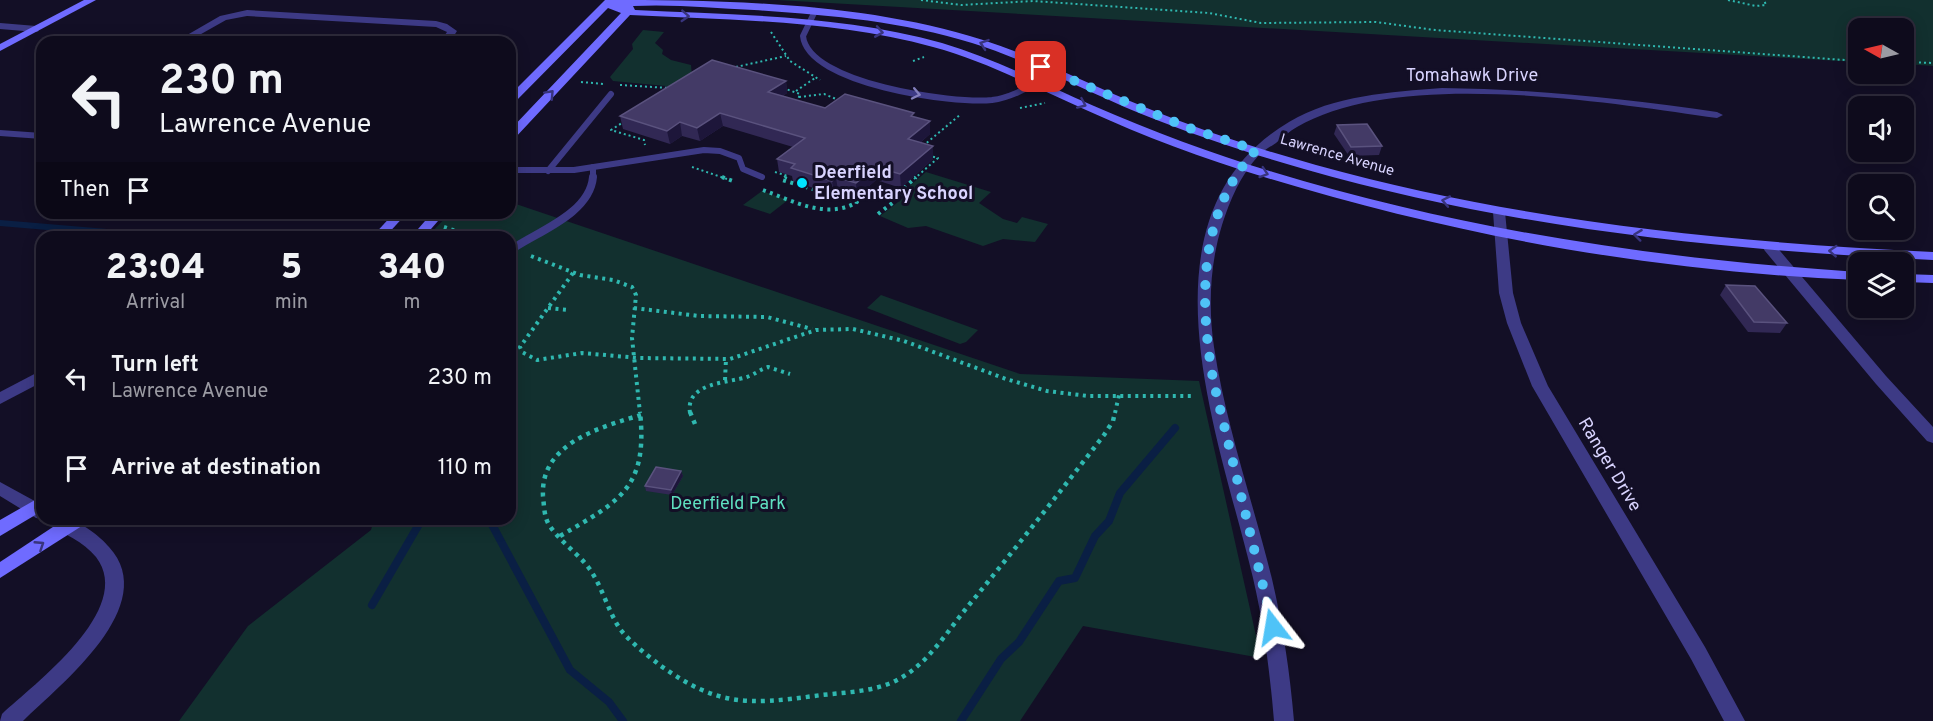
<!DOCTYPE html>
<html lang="en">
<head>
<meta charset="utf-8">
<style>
	body { margin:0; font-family:Overpass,sans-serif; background:#1c1929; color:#f1f3f6; height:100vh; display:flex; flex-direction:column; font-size:22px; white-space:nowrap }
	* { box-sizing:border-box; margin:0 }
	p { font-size:20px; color:#9b9ba3 }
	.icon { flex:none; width:33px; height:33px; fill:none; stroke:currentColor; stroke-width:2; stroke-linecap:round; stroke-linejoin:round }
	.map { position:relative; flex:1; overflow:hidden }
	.panel { position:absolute; left:36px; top:231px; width:480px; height:294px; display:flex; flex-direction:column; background:#0e0b1c; border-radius:18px; box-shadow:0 3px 15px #0003,0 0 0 2px #2e2b3b }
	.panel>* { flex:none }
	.guide { position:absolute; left:36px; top:36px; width:480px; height:183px; border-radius:18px; box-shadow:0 3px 15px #0003,0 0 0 2px #2e2b3b; background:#0e0b1c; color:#f1f3f6; overflow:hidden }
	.needle { width:39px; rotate:278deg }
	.buttons { position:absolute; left:1848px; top:18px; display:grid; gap:12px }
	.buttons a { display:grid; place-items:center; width:66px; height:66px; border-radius:12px; background:#0e0b1c; box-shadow:0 3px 15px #0003,0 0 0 2px #2e2b3b; font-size:30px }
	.pin { position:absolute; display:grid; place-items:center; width:51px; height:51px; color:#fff; margin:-26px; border-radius:12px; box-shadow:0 3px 9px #0006 }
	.me { position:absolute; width:66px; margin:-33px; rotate:346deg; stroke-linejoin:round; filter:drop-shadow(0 0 4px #0008) }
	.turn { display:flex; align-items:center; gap:21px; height:126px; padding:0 24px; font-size:27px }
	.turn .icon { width:78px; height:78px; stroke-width:2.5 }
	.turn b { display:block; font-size:42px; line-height:51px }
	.then { display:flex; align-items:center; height:57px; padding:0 24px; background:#0003; gap:12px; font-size:22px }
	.eta { display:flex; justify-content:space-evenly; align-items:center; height:102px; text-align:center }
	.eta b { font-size:36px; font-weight:800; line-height:42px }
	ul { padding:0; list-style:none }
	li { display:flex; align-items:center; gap:18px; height:90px; padding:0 24px }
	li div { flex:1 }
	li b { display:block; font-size:22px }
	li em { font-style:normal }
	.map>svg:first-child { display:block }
	.green { fill:#12302f }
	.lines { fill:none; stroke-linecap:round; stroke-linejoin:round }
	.stream-far1 { stroke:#0a1f44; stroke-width:6 }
	.stream { stroke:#0a1f44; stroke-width:8 }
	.path-far2 { stroke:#2fb8b0; stroke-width:2; stroke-dasharray:2 3; stroke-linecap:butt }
	.path-far1 { stroke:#2fb8b0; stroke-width:4; stroke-dasharray:3 4.5; stroke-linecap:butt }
	.path { stroke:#2fb8b0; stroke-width:4.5; stroke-dasharray:4 5; stroke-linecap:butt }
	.lane-far1 { stroke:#3d3a85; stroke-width:6 }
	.lane { stroke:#3d3a85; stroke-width:8 }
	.street { fill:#3d3a85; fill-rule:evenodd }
	.secondary { fill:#6f6bff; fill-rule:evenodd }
	.wall { fill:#312854 }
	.shaded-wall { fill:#1d163a }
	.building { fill:#433a66; stroke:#5a527e; stroke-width:1.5 }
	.oneway { stroke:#38347d }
	.oneway2 { stroke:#837fbc }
	.route { stroke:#4fc3f7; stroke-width:10; stroke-dasharray:0 18 }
	.poi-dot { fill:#00e5ff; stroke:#130f26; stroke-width:2 }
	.labels { text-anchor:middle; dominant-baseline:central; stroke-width:6; stroke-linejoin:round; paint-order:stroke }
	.far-street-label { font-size:15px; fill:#d9d4ff; stroke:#130f26 }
	.street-label { font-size:18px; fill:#d9d4ff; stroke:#130f26 }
	.poi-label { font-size:18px; font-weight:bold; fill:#d9d4ff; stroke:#130f26; text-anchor:start }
	.park-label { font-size:18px; fill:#5fe0c0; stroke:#130f26 }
</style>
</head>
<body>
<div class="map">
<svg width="1933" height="721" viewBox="0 0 1933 721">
	<rect width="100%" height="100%" fill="#130f26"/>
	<g class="green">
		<path d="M777 0H1933V66L1904 64V28H1858V62Z"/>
		<path d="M643 30 664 32 655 43 663 50 662 54 671 60 691 65 692 76 687 88 613 81 610 77 633 49 632 44Z"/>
		<path d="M926 172 991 192 979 203 1003 219 1017 223 1022 217 1048 224 1035 242 1003 239 983 246 926 226 908 228 880 216 902 199 906 189Z"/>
		<path d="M762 191 788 200 770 214 743 205Z"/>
		<path d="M510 202 1020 374 1199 381 1261 658 1083 626 1020 721H179L248 626 371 530 374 519H510V237H427L450 213H510Z"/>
		<path d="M881 295 978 330 966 342 960 344 867 308Z"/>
	</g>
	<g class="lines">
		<path class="stream-far1" d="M0 223 166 237"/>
		<g class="stream">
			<path d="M489 519 570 670 609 702 623 721"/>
			<path d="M372 605 422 519"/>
			<path d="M961 721 1001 659 1019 642 1059 581 1075 578 1095 536 1109 521 1120 493 1175 428"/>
		</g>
		<g class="path-far2">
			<path d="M921 0 961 5 1033 1 1209 13 1261 23 1376 22 1435 30 1858 61"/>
			<path d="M1728 0 1756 6 1766 5 1764 0"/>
			<path d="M771 32 790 61 820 80"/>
			<path d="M913 61 924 57"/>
			<path d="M1904 62 1933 63"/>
			<path d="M731 68 786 56"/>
			<path d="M581 82 604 84"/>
			<path d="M620 85 669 88"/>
			<path d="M783 88 800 94 797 103"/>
			<path d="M796 91 815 78"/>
			<path d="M799 97 824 94 841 101"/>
			<path d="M1020 108 1045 103"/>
			<path d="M625 121 611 130 644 140 645 145"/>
			<path d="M923 146 961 114"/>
			<path d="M692 167 727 179"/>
			<path d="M775 172 788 176 784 179"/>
			<path d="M914 179 938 158 930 156"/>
		</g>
		<g class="path-far1">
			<path d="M722 177 736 182"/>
			<path d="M763 190C793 201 827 220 857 202L782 180 786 177"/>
			<path d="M878 214 899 198 903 189 916 177"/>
			<path d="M444 227 475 237"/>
			<path d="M531 256 580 275 613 280 632 287 636 295 632 338 640 413"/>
			<path d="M573 273 520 347 522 352 537 360 582 353 639 358 730 359 816 330 853 329 904 341 1006 379 1047 391 1088 396H1192"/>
			<path d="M548 308 569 310"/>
			<path d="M634 308 699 316 767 317 812 329"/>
			<path d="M725 380 726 359"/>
			<path d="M690 413C685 382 729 383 747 377 755 374 761 369 768 367L790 374"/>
			<path d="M1115 413 1119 395"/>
		</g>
		<g class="path">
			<path d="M690 412 695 424"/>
			<path d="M641 415C601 427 540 443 543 496 544 505 544 515 548 523 559 542 579 553 591 571 603 589 608 611 620 629 631 643 647 655 661 666 717 706 748 705 814 696 842 692 874 693 899 679 929 663 948 630 969 605 1015 549 1060 492 1104 435L1113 421 1115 412"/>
			<path d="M560 536C620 501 648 488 640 412"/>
		</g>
		<g class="lane-far1">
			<path d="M815 11 803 36C808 84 953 104 992 100 1015 97 1035 83 1055 73"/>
			<path d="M0 26 36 29"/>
			<path d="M593 167V179"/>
			<path d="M510 170H574L704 150 720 151 739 158 743 169 762 177"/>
			<path d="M548 171 611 94"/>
		</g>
		<path class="lane" d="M517 246C542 230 590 212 593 177"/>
		<g class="street">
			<path d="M247 10 436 21 447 24 457 31 450 42H440L447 32 436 27 247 16 226 20 187 42H175L220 16Z"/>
			<path d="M1442 88C1535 89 1625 99 1717 112L1723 115 1717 118C1604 102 1398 68 1297 127 1290 131 1283 137 1276 143 1270 147 1263 151 1259 155 1240 176 1230 200 1222 225 1210 264 1208 306 1214 347 1226 426 1253 502 1272 579 1283 626 1290 673 1294 721H1274C1270 673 1264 625 1253 578 1220 439 1130 217 1289 122 1334 95 1391 92 1442 88Z"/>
			<path d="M0 130 42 133V139L0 136Z"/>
			<path d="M1499 208 1505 212 1513 293 1521 323 1548 386 1705 647 1745 721H1724L1691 659 1532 386 1507 323 1499 293 1493 212Z"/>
			<path d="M1770 244 1775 245 1886 376 1933 427V443L1927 441 1876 384 1765 251 1763 248 1765 245Z"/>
			<path d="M42 370V382L0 404V392Z"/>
			<path d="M0 482 42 505V519H44L36 518 0 496Z"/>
			<path d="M44 519C51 519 60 518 67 519 81 522 100 536 109 547 162 605 61 684 23 721H0L2 714C34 684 136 609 96 557 84 542 63 533 47 524Z"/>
		</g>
		<g class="secondary">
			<path d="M84 0H96L0 51V44Z"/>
			<path d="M605 0C724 0 864 2 983 40 1039 58 1092 86 1147 108 1202 131 1259 149 1316 165 1519 221 1724 242 1933 252V260C1718 250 1511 228 1304 169 1248 153 1193 135 1139 113 1083 90 1030 61 972 43 901 21 827 15 754 10 714 8 673 4 633 6L635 10C737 15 843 15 942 43 995 59 1044 84 1094 106 1152 131 1212 154 1273 172 1463 230 1659 259 1858 272V280C1658 272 1456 236 1264 177 1204 159 1143 136 1086 110 1035 88 986 61 933 47 834 20 731 20 630 15L514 139 510 140V130L621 13 608 8 514 103 510 104V95Z"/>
			<path d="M394 213H407L385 237H372Z"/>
			<path d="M432 213H445L424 237H411Z"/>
			<path d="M1904 274 1933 275V283L1904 282Z"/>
			<path d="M42 496V511L0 536V520Z"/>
			<path d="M65 519H88L85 524 0 578V562Z"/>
		</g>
	</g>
	<g class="wall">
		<path d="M786 81 787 93 783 96 825 108 915 117 930 134 920 143 933 159 901 188 876 180 857 197 838 191 834 195 793 181 792 176 779 172 777 159 793 147 723 126 700 141 682 136 670 144 623 129 620 116Z"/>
		<path d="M1337 125 1382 146 1379 155 1349 156 1334 134Z"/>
		<path d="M1726 285 1787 323 1780 333 1748 332 1720 295Z"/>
		<path d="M681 471 683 476 672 495 646 491 645 486Z"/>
	</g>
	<g class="shaded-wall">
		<path d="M786 81 787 93 770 105 768 92Z"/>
		<path d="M720 113 723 126 700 141 697 128Z"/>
		<path d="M930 121V134L909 152 908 139Z"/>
		<path d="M680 122 682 136 670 144 667 131Z"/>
		<path d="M933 146V159L901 188 900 174Z"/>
		<path d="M876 167V180L857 197 856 183Z"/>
		<path d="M836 177 838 191 834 195 832 181Z"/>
		<path d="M681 471 683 476 672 495 671 490Z"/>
	</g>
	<g class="building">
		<path d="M712 60 786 81 768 92 825 108 845 94 914 113 911 116 930 121 908 139 933 146 900 174 876 167 856 183 836 177 832 181 791 168 795 164 777 159 805 138 720 113 697 128 680 122 667 131 620 116Z"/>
		<path d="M1367 124 1382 146 1351 147 1337 125Z"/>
		<path d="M1726 285 1755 286 1787 323 1754 322Z"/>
		<path d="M656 467 681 471 671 490 645 486Z"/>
	</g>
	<defs><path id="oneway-chevron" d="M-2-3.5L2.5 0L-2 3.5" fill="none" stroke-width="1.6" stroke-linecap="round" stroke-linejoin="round" transform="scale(1.5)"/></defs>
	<g class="oneway">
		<use href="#oneway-chevron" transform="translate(685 16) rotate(3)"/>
		<use href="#oneway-chevron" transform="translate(879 32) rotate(10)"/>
		<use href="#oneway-chevron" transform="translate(984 44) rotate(-161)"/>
		<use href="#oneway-chevron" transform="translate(550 94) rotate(-47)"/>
		<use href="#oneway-chevron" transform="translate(1082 104) rotate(24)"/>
		<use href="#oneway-chevron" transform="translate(1264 173) rotate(18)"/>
		<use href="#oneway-chevron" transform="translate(1446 201) rotate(-169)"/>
		<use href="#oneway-chevron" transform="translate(1638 235) rotate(-173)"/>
		<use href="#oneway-chevron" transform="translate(1833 251) rotate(-177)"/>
		<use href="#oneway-chevron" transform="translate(40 545) rotate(-33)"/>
	</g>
	<use class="oneway2" href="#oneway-chevron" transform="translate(916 94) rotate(12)"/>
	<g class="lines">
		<path class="route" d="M1041 67 1189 128 1256 150C1197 213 1199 305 1214 384L1273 627"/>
	</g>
	<circle class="poi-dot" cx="802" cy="183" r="6"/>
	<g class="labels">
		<g class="far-street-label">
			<text transform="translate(1337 156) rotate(16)">Lawrence Avenue</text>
		</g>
		<g class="street-label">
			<text x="1472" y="76">Tomahawk Drive</text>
			<text transform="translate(1609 465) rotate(59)">Ranger Drive</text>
		</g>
		<g class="poi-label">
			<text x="814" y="173">Deerfield<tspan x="814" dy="21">Elementary School</tspan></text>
		</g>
		<g class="park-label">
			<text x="728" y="504">Deerfield Park</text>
		</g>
	</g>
</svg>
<div class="buttons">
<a><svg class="needle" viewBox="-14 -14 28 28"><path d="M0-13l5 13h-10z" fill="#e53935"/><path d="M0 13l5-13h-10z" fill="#9b9ba3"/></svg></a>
<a><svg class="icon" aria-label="sound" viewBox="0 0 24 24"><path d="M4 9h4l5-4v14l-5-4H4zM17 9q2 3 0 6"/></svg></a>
<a><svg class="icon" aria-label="search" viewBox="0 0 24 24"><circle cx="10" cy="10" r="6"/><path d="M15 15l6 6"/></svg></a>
<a><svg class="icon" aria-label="layers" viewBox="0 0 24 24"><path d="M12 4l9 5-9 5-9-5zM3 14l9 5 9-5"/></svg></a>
</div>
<div class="pin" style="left:1041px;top:67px;background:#d93025"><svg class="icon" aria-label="arrive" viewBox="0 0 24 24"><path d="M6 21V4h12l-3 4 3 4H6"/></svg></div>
<svg class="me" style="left:1273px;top:627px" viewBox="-20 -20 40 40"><path d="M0-17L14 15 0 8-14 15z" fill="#4fc3f7" stroke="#fff" stroke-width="4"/></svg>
<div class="guide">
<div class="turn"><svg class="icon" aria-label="left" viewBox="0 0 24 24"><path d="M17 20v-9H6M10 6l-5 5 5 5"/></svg><div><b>230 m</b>Lawrence Avenue</div></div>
<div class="then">Then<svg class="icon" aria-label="arrive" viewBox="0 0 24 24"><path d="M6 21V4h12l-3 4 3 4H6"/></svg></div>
</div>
<section class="panel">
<div class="eta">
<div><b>23:04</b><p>Arrival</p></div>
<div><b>5</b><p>min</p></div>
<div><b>340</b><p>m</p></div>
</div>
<ul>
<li><svg class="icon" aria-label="left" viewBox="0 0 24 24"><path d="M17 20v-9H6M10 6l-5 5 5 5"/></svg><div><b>Turn left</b><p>Lawrence Avenue</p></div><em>230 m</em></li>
<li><svg class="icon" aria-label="arrive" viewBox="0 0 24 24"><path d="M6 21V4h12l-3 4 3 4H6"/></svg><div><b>Arrive at destination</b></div><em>110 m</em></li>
</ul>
</section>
</div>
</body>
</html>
